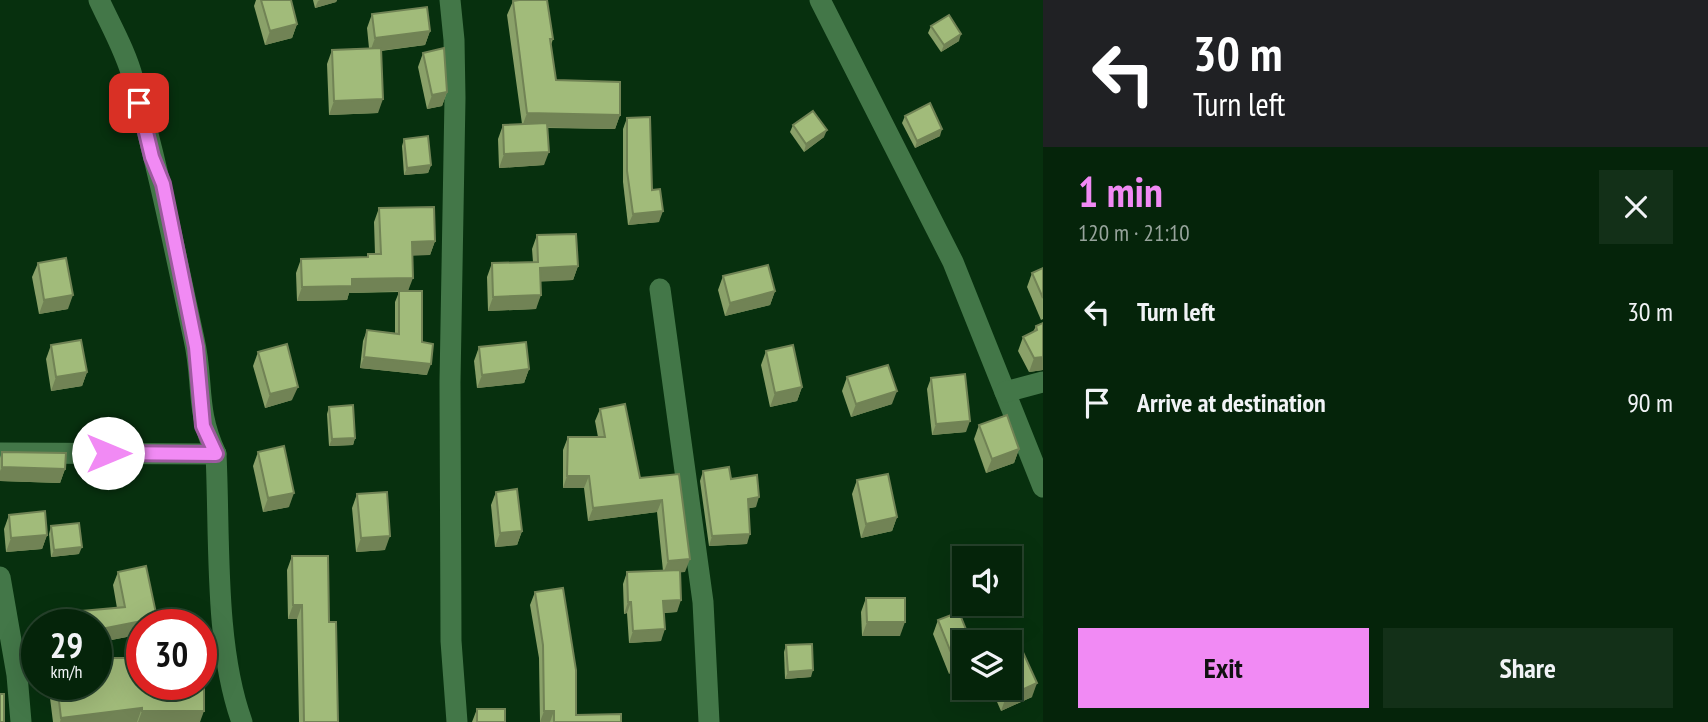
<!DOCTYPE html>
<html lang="en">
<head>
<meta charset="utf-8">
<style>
	body { margin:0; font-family:"PT Sans Narrow",sans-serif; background:#133018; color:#f1f3f6; height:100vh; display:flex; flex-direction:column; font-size:26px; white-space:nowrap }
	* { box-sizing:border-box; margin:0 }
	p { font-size:23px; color:#97a49c }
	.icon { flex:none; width:38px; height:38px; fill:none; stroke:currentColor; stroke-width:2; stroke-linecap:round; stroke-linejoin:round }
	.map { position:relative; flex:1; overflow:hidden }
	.drawer { display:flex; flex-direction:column; background:#05240a; width:665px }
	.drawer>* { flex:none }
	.top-card { background:#202124; color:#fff; overflow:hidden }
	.controls { position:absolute; left:952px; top:546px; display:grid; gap:14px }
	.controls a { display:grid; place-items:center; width:70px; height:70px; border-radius:0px; background:#05240a; box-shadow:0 7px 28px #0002,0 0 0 2px #26412b; font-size:35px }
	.speed { position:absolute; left:21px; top:609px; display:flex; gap:14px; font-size:35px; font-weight:700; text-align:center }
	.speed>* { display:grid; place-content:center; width:91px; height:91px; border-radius:50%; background:#05240a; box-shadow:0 7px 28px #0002,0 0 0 2px #26412b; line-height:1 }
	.speed small { font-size:18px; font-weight:400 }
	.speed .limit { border:10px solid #d22; background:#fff; color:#111 }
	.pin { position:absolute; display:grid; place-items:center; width:60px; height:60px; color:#fff; margin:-30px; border-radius:14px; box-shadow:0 4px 10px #0006 }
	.me { position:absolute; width:77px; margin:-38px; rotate:90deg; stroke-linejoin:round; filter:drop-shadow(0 0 5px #0008) }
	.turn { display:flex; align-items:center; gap:24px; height:147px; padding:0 35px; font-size:32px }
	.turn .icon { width:91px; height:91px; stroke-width:2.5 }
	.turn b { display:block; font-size:49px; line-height:60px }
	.round { display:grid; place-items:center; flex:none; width:74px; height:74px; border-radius:0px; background:#133018 }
	.overview { display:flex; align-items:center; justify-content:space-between; height:119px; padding:0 35px }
	h1 { font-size:42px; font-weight:700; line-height:52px; color:#f18af4 }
	.button { display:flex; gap:14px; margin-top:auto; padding:14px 35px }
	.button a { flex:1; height:80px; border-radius:0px; background:#f18af4; color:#111; font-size:28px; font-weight:700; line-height:80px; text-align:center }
	.button a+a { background:#133018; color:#f1f3f6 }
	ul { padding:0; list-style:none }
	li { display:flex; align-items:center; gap:21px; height:91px; padding:0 35px }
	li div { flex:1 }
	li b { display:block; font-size:26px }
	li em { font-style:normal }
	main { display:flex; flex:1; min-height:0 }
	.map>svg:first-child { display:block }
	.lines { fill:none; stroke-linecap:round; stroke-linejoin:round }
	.minor { stroke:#437748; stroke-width:21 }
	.wall { fill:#8aa169 }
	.shaded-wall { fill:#718355 }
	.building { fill:#a1bb7a; stroke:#718355; stroke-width:2 }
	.route-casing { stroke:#9d5a9f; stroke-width:18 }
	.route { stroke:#f18af4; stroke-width:12 }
</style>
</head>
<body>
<main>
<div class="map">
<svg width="1043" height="722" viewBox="0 0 1043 722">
	<rect width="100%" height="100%" fill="#07300e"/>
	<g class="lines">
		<g class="minor">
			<path d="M99 0C111 26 126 52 133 79 158 165 175 252 194 339 204 383 195 409 216 454 220 537 214 645 242 722"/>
			<path d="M450 0 454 40 455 98 450 382 451 641 457 722"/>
			<path d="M820 0 953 262 1043 487"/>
			<path d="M660 289 703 602 709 722"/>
			<path d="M1005 392 1043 382"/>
			<path d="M0 453 216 454"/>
			<path d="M0 577 17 675 21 722"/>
		</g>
	</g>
	<g class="wall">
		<path d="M256 0H291L297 24 292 38 265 45 254 6Z"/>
		<path d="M313 0H337L336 2 315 8Z"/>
		<path d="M513 1 553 39 551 45 556 80 620 115 615 129 547 128 544 165 499 168 498 139 503 125 522 124 507 15Z"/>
		<path d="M372 14 430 31 425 45 381 51 378 113 329 115 327 64 332 50 369 48 367 28Z"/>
		<path d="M931 26 959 41 941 52 928 33Z"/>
		<path d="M423 53 447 92 442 106 427 109 418 67Z"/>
		<path d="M905 116 940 136 915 148 902 123Z"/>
		<path d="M627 118 652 190 659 222 628 225 623 182V129Z"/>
		<path d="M793 125 824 137 804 152 790 132Z"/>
		<path d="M404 139 431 165 428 173 404 175 402 146Z"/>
		<path d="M379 208 435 241 430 255H413L408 291 422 342 427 375 360 368 363 341 367 330 395 333V302L399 292 349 293 347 300 297 301 296 273 301 259 367 257 368 254H375L374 222Z"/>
		<path d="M537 235 578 266 573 280 540 281 536 309 488 311 487 277 492 263 533 262 532 249Z"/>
		<path d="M38 263 68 309 39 314 32 277Z"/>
		<path d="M1043 268V319L1041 320 1027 287 1032 273Z"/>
		<path d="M723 276 775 291 770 305 725 316 718 290Z"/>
		<path d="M1043 323V370L1029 372 1018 351 1023 337 1033 332 1036 326Z"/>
		<path d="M51 345 87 372 82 386 51 391 46 359Z"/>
		<path d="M479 347 529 369 524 383 477 388 474 361Z"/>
		<path d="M766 351 802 387 797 401 770 407 761 365Z"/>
		<path d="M258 352 292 400 265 408 253 366Z"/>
		<path d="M847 377 892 404 851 417 842 391Z"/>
		<path d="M931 378 966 432 932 435 927 389Z"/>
		<path d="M329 407 355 438 353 445 329 446 327 414Z"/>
		<path d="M600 409 640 478 679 474 685 572H680L677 612 664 613 661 641 629 643 627 613 624 614 623 584 627 572 663 571 657 512 588 521 584 488H563V450L568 437H598L595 421Z"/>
		<path d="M979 425 1019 449 1014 463 986 473 974 439Z"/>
		<path d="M2 452 65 469 60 483 0 481V458Z"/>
		<path d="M258 452 289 507 263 512 253 466Z"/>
		<path d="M703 471 731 479 756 507 749 508 747 544 709 546 700 481Z"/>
		<path d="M857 480 897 517 892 531 861 538 852 494Z"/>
		<path d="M496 492 522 531 517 545 495 547 491 505Z"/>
		<path d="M357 494 385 550 356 552 352 508Z"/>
		<path d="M9 515 47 535 42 549 6 552 4 529Z"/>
		<path d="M51 526 79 554 51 557 49 534Z"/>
		<path d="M292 556 329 622 338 722H299L297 619H288L287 570Z"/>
		<path d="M118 572 142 634 96 643V625H77L82 611 117 608 113 585Z"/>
		<path d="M535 592 576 715 621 722H540L539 658 530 605Z"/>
		<path d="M866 598 900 636H862L861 612Z"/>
		<path d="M938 620 971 642 949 674 933 634Z"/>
		<path d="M786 645 811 677 785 679 784 652Z"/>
		<path d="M56 684H57L200 722H53L50 698Z"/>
		<path d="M991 688H1010L1032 697 1001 711Z"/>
		<path d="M477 709 505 722H472Z"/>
	</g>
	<g class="shaded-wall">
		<path d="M320 0H337L336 2 315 8 318 1Z"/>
		<path d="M297 24 292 38 265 45 270 31Z"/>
		<path d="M430 31 425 45 370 52 375 38Z"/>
		<path d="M961 34 959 41 941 52 944 45Z"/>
		<path d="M447 92 442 106 427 109 432 95Z"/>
		<path d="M383 99 378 113 329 115 334 101Z"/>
		<path d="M527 113 620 115 615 129 522 127Z"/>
		<path d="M942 129 940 136 915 148 917 141Z"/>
		<path d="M827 130 824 137 804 152 806 144Z"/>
		<path d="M549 152 544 165 499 168 504 154Z"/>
		<path d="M431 165 428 173 404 175 407 168Z"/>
		<path d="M663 211 659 222 628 225 633 214Z"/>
		<path d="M435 241 430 255 407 256 412 242Z"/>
		<path d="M578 266 573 280 535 282 540 268Z"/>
		<path d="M413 278 408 291 349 293 347 300 297 301 302 287 352 279Z"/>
		<path d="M775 291 770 305 725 316 730 303Z"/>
		<path d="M73 295 68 309 39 314 44 300Z"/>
		<path d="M541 295 536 309 488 311 493 297Z"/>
		<path d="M364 357 431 364 427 375 360 368Z"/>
		<path d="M1043 357V370L1029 372 1034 358Z"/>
		<path d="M529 369 524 383 477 388 482 375Z"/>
		<path d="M87 372 82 386 51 391 56 377Z"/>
		<path d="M298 387 292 400 265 408 270 394Z"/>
		<path d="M802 387 797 401 770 407 775 393Z"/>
		<path d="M897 391 892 404 851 417 856 404Z"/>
		<path d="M970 421 966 432 932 435 936 424Z"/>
		<path d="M355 438 353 445 329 446 332 439Z"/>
		<path d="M1019 449 1014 463 986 473 992 459Z"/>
		<path d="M2 467 65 469 60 483 0 481V471Z"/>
		<path d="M567 476H589L584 488H563Z"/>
		<path d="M294 493 289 507 263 512 268 498Z"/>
		<path d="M759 497 756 507 745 509 748 499Z"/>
		<path d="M662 500 657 512 588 521 593 508Z"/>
		<path d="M897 517 892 531 861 538 866 524Z"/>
		<path d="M522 531 517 545 495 547 500 533Z"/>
		<path d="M750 534 747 544 709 546 712 536Z"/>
		<path d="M47 535 42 549 6 552 11 538Z"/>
		<path d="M390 536 385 550 356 552 361 538Z"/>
		<path d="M82 547 79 554 51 557 54 550Z"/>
		<path d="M690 559 685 572 663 574 668 561Z"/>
		<path d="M681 600 677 612 659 613 663 601Z"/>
		<path d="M628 602H631L627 613 624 614Z"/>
		<path d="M293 605H302L297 619H288Z"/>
		<path d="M157 618 154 625H142V634L96 643V630Z"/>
		<path d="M867 622H905L900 636H862Z"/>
		<path d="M665 629 661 641 629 643 633 631Z"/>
		<path d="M964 656V668L949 674 954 660Z"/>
		<path d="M813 670 811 677 785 679 788 672Z"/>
		<path d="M1037 683 1032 697 1001 711 1006 697Z"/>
		<path d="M142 708 137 722H60L61 718Z"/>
		<path d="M142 711H204L200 722H138Z"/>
		<path d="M544 711H554L550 722H540Z"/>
	</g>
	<g class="building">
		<path d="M261 0H291L297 24 270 31Z"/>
		<path d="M519 0H547L553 39H550L556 80 620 82V115L527 113 513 1Z"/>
		<path d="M427 7 430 31 375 38 372 14Z"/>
		<path d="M949 15 961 34 944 45 931 26Z"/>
		<path d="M381 48 383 99 334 101 332 50Z"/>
		<path d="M444 48 447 92 432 95 423 53Z"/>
		<path d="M930 103 942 129 917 141 905 116Z"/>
		<path d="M813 111 827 130 806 144 793 125Z"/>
		<path d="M650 117 652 190 660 189 663 211 633 214 627 171V118Z"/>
		<path d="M547 123 549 152 504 154 503 125Z"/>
		<path d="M428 136 431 165 407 168 404 139Z"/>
		<path d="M434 207 435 241 412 242 413 278 352 279V286L302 287 301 259 368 257V254H381L379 208Z"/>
		<path d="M576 234 578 266 540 268 541 295 493 297 492 263 538 262 537 235Z"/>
		<path d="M66 258 73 295 44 300 38 263Z"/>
		<path d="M768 265 775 291 730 303 723 276Z"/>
		<path d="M1043 268V298L1032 273Z"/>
		<path d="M399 291H422V342L433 344 431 364 364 357 367 330 399 334Z"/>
		<path d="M1043 323V357L1034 358 1023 337 1037 330 1036 326Z"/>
		<path d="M81 340 87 372 56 377 51 345Z"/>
		<path d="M526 342 529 369 482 375 479 347Z"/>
		<path d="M287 344 298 387 270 394 258 352Z"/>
		<path d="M793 345 802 387 775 393 766 351Z"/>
		<path d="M888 365 897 391 856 404 847 377Z"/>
		<path d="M965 374 970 421 936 424 931 378Z"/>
		<path d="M625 404 640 478 679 474 690 559 668 561 662 500 593 508 589 476H567L568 437H605L600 409Z"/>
		<path d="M353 405 355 438 332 439 329 407Z"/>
		<path d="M1007 415 1019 449 992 459 979 425Z"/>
		<path d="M284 446 294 493 268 498 258 452Z"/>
		<path d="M2 452 66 453 65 469 2 467Z"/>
		<path d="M729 467 731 479 757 475 759 497 748 499 750 534 712 536 703 471Z"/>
		<path d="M888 474 897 517 866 524 857 480Z"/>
		<path d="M517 489 522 531 500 533 496 492Z"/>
		<path d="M387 492 390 536 361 538 357 494Z"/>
		<path d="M45 511 47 535 11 538 9 515Z"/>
		<path d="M79 523 82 547 54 550 51 526Z"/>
		<path d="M292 556H328L329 622H336L338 722H304L302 605H293Z"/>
		<path d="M146 566 157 618 96 630V625H83L82 611 125 607 118 572Z"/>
		<path d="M680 570 681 600 663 601 665 629 633 631 631 602H628L627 572Z"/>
		<path d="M563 588 576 670V715L621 714V722H554V711H544L543 645 535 592Z"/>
		<path d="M866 598H905V622H867Z"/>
		<path d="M959 612 971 642H964V656L954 660 938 620Z"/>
		<path d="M1016 637 1037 683 1006 697 1002 688H1010V642H1005Z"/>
		<path d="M812 644 813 670 788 672 786 645Z"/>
		<path d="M96 658H142V684H201V658H204V711H142V708L61 718 57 684H96Z"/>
		<rect x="0" y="694" width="4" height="28"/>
		<rect x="477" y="709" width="28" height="13"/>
	</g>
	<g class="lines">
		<g class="route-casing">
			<path id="route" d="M108 453 216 454 203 426 196 347 163 184 152 157 139 103"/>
		</g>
		<use href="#route" class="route"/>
	</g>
</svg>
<div class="controls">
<a><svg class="icon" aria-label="sound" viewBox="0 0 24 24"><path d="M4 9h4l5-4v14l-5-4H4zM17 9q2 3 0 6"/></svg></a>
<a><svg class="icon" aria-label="layers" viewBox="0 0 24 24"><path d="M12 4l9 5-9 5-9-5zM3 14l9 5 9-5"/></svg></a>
</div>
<div class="speed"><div>29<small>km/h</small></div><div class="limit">30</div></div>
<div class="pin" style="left:139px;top:103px;background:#d93025"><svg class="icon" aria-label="arrive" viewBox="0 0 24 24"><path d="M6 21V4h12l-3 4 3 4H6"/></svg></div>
<svg class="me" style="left:108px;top:453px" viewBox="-20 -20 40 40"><circle r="19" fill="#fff"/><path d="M0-13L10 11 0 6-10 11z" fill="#f18af4"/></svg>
</div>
<section class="drawer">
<div class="top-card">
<div class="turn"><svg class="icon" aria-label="left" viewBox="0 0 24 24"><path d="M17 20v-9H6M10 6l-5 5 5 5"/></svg><div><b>30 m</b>Turn left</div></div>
</div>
<div class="overview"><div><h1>1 min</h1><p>120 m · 21:10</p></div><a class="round"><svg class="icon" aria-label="close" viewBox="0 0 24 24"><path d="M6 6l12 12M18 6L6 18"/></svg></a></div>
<ul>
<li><svg class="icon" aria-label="left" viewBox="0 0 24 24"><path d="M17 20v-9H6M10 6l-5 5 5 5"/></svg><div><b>Turn left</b></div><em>30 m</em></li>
<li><svg class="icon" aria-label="arrive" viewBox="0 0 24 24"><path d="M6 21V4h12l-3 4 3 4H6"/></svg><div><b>Arrive at destination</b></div><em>90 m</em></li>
</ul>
<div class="button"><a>Exit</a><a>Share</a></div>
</section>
</main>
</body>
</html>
